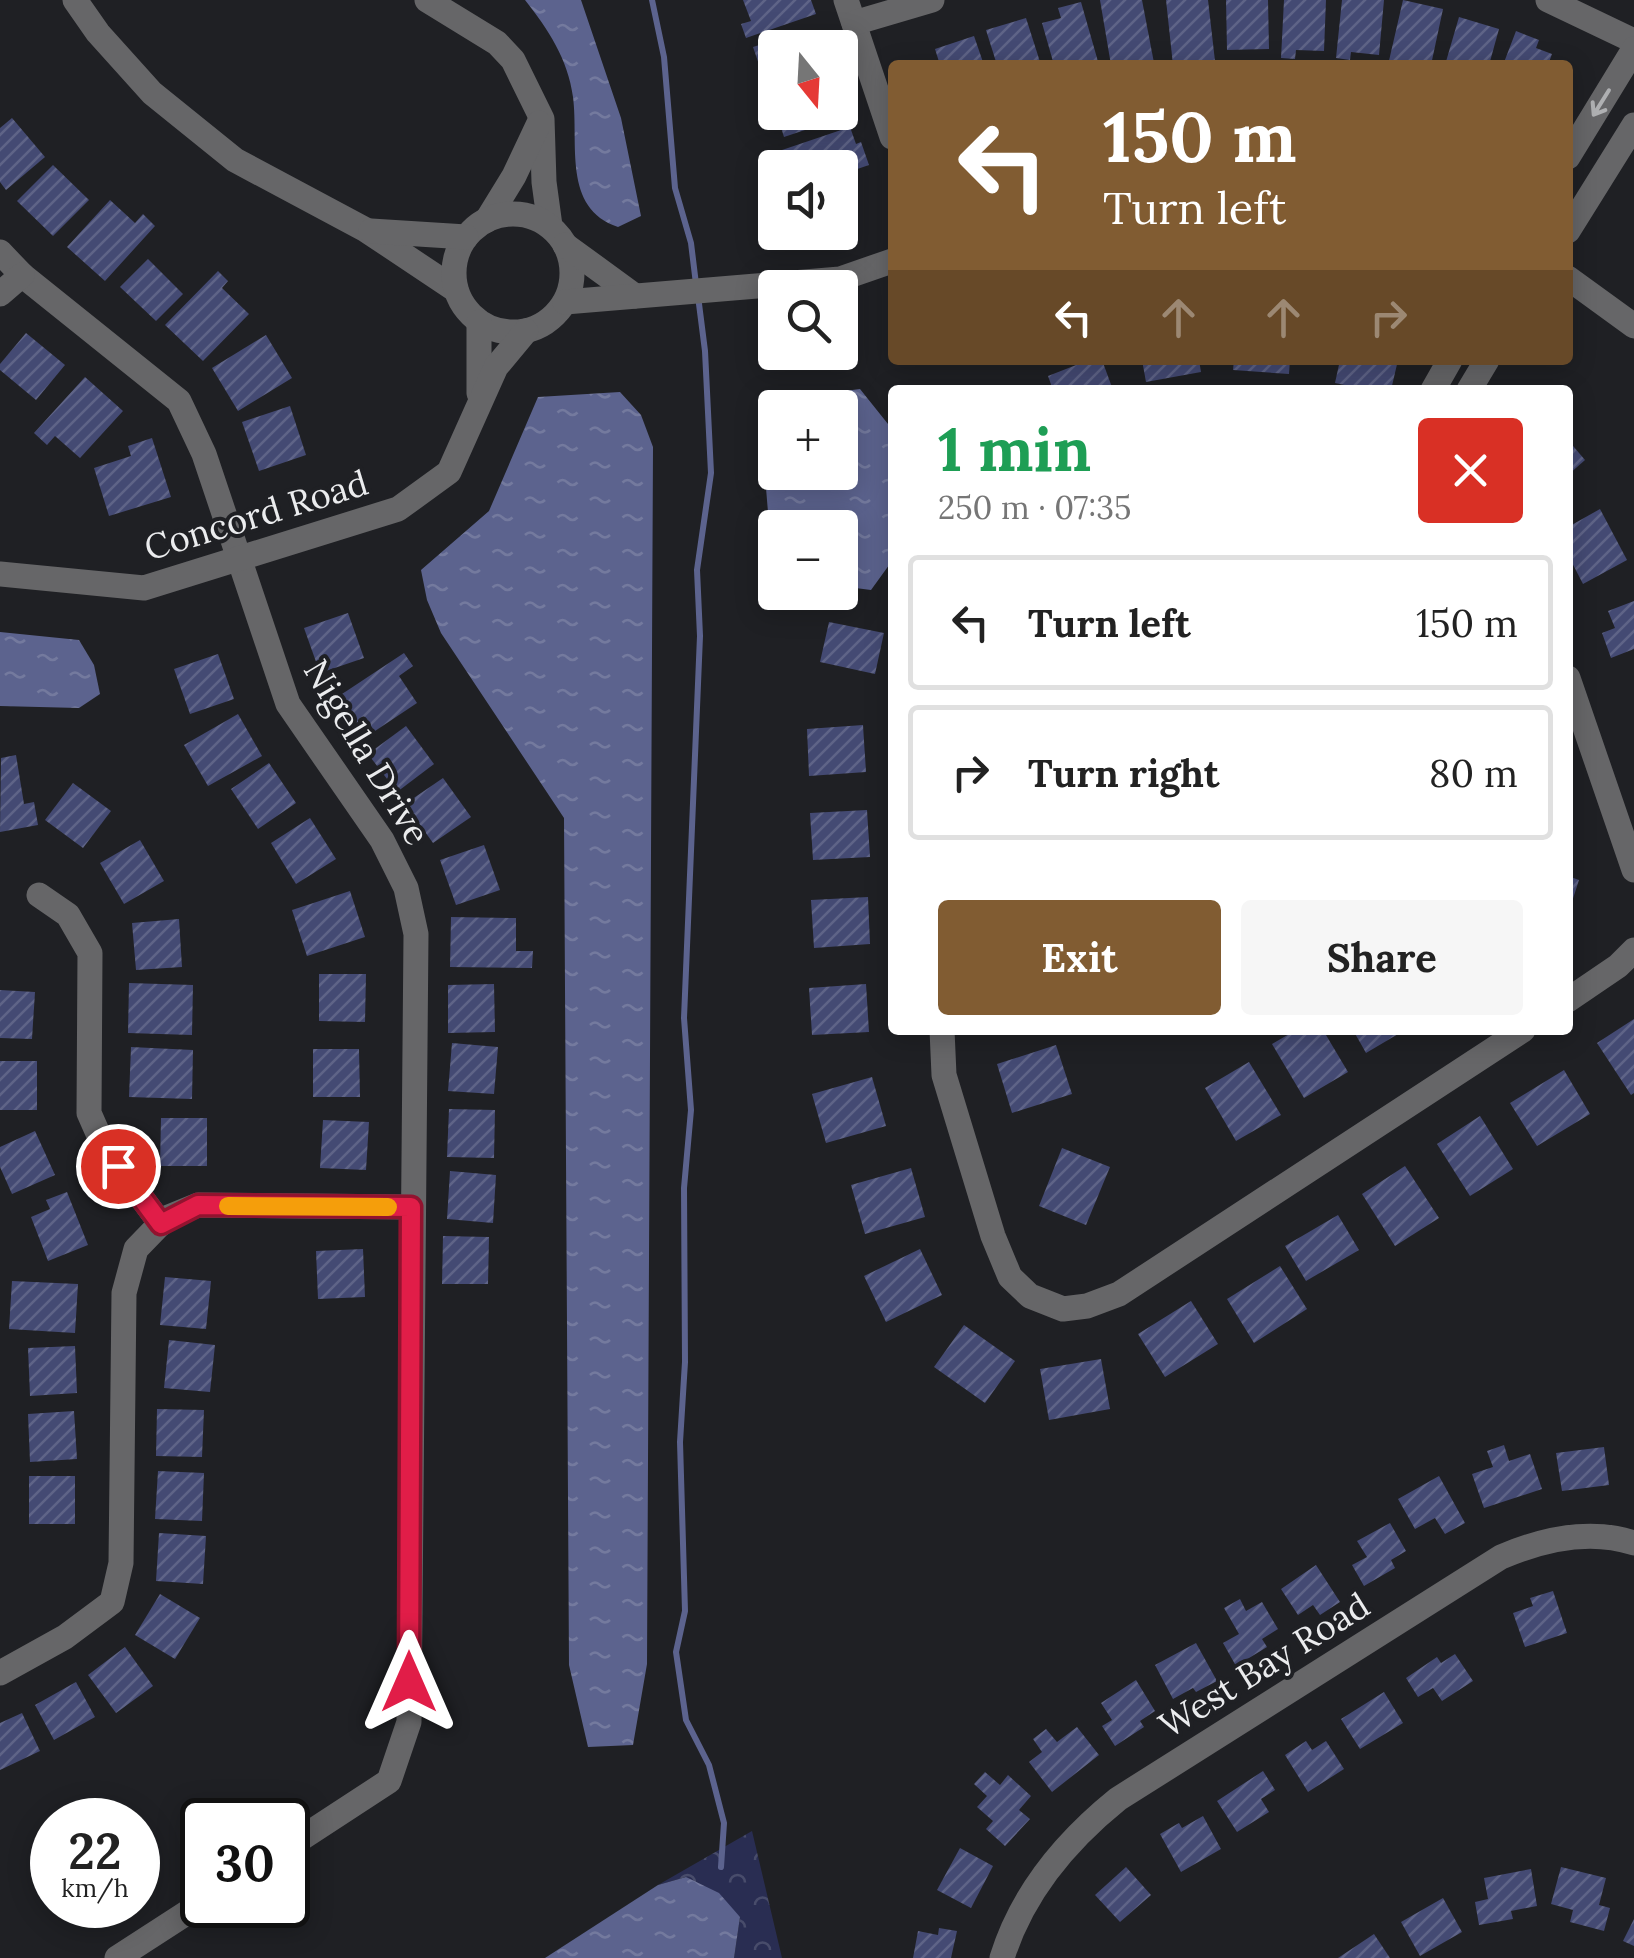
<!DOCTYPE html>
<html lang="en">
<head>
<meta charset="utf-8">
<style>
	body { margin:0; font-family:Lora,serif; background:#f6f6f6; color:#222; height:100vh; display:flex; flex-direction:column; font-size:38px; white-space:nowrap }
	* { box-sizing:border-box; margin:0 }
	p { font-size:32px; color:#767676 }
	.icon { flex:none; width:55px; height:55px; fill:none; stroke:currentColor; stroke-width:2; stroke-linecap:round; stroke-linejoin:round }
	.map { position:relative; flex:1; overflow:hidden }
	.panel { position:absolute; left:888px; top:385px; width:685px; height:650px; display:flex; flex-direction:column; background:#fff; border-radius:10px; box-shadow:0 5px 25px #0003 }
	.panel>* { flex:none }
	.banner { position:absolute; left:888px; top:60px; width:685px; height:305px; border-radius:10px; box-shadow:0 5px 25px #0003; background:#815c32; color:#fff; overflow:hidden }
	.needle { width:65px; rotate:162deg }
	.tools { position:absolute; left:758px; top:30px; display:grid; gap:20px }
	.tools a { display:grid; place-items:center; width:100px; height:100px; border-radius:10px; background:#fff; box-shadow:0 5px 25px #0003; font-size:50px }
	.speed { position:absolute; left:30px; top:1798px; display:flex; gap:20px; font-size:50px; font-weight:700; text-align:center }
	.speed>* { display:grid; place-content:center; width:130px; height:130px; border-radius:50%; background:#fff; box-shadow:0 5px 25px #0003; line-height:1 }
	.speed small { font-size:25px; font-weight:400 }
	.speed .limit { border:5px solid #111; border-radius:15px; background:#fff; color:#111 }
	.pin { position:absolute; display:grid; place-items:center; width:85px; height:85px; color:#fff; margin:-42px; border:5px solid #fff; border-radius:50%; box-shadow:0 2px 10px #0007 }
	.me { position:absolute; width:110px; margin:-55px; rotate:0deg; stroke-linejoin:round; filter:drop-shadow(0 0 8px #0008) }
	.turn { display:flex; align-items:center; gap:35px; height:210px; padding:0 50px; font-size:45px }
	.turn .icon { width:130px; height:130px; stroke-width:2.5 }
	.turn b { display:block; font-size:70px; line-height:85px }
	.lanes { display:flex; align-items:center; height:95px; padding:0 50px; background:#0003; justify-content:center; gap:50px; direction:ltr }
	.lanes .off { opacity:.35 }
	.round { display:grid; place-items:center; flex:none; width:105px; height:105px; border-radius:10px; background:#f6f6f6 }
	.summary { display:flex; align-items:center; justify-content:space-between; height:170px; padding:0 50px }
	h1 { font-size:60px; font-weight:700; line-height:75px; color:#1e9e55 }
	.cta { display:flex; gap:20px; margin-top:auto; padding:20px 50px }
	.cta a { flex:1; height:115px; border-radius:10px; background:#815c32; color:#fff; font-size:40px; font-weight:700; line-height:115px; text-align:center }
	.cta a+a { background:#f6f6f6; color:#222 }
	ul { padding:0; list-style:none }
	li { display:flex; align-items:center; gap:30px; height:135px; margin:0 20px 15px; padding:0 30px; border:5px solid #e0e0e0; border-radius:10px }
	li div { flex:1 }
	li b { display:block; font-size:38px }
	li em { font-style:normal }
	.map>svg:first-child { display:block }
	.forest { fill:url(#forest-crowns) }
	.water { fill:url(#water-ripples) }
	.lines { fill:none; stroke-linecap:round; stroke-linejoin:round }
	.stream { stroke:#5c638e; stroke-width:6 }
	.building { fill:url(#building-hatch) }
	.minor { stroke:#666668; stroke-width:25 }
	.tertiary { stroke:#666668; stroke-width:25 }
	.oneway { stroke:#afb0b2 }
	.route-casing { stroke:#92132f; stroke-width:25 }
	.route { stroke:#e11d48; stroke-width:18 }
	.slow { stroke:#f59e0b; stroke-width:18 }
	.labels { text-anchor:middle; dominant-baseline:central; stroke-width:8; stroke-linejoin:round; paint-order:stroke }
	.street-label { font-size:35px; fill:#ebecee; stroke:#1f2024 }
</style>
</head>
<body>
<div class="map">
<svg width="1634" height="1958" viewBox="0 0 1634 1958">
	<defs>
		<pattern id="forest-crowns" width="20" height="18" patternUnits="userSpaceOnUse" patternTransform="scale(2.5)"><rect width="20" height="18" fill="#292d52"/><path d="M2 6a3 3 0 1 1 6 0M12 15a3 3 0 1 1 6 0" fill="none" stroke="#484c6b"/></pattern>
		<pattern id="water-ripples" width="26" height="14" patternUnits="userSpaceOnUse" patternTransform="scale(2.5)"><rect width="26" height="14" fill="#5c638e"/><path d="M2 4q2-2 4 0t4 0M15 11q2-2 4 0t4 0" fill="none" stroke="#747a9e"/></pattern>
		<pattern id="building-hatch" width="6" height="6" patternUnits="userSpaceOnUse" patternTransform="scale(2.5)"><rect width="6" height="6" fill="#444a73"/><path d="M-1 1l2-2M0 6l6-6M5 7l2-2" fill="none" stroke="#5f6487"/></pattern>
	</defs>
	<rect width="100%" height="100%" fill="#1f2024"/>
	<path class="forest" d="M752 1831 782 1958H734L740 1917 686 1877 658 1885Z"/>
	<g class="water">
		<path d="M525 0H581L621 118 641 216 618 227C562 208 579 144 573 97 568 59 548 29 525 0Z"/>
		<path d="M860 389 892 429V561L871 590 840 586V528H775V553L771 548 762 440 769 412 775 409V472H840V408L777 407 798 397Z"/>
		<path d="M620 392 641 415 653 447 647 1664 633 1745 588 1747 569 1665 564 818 441 633 427 600 421 570 489 511 538 397Z"/>
		<path d="M0 632 79 640 94 665 100 694 79 708 0 706Z"/>
		<path d="M686 1877 719 1893 740 1917 734 1958H545L658 1885Z"/>
	</g>
	<g class="lines">
		<g class="stream">
			<path d="M652 0 664 57 675 188 691 243 696 284"/>
			<path d="M698 296 705 351 711 473 697 570 700 636 684 1018 691 1110 684 1188 685 1362 680 1442 685 1611 676 1652 686 1720 709 1765 724 1823 721 1867"/>
		</g>
	</g>
	<g class="building">
		<path d="M743 0H811L816 14 746 38 741 24 751 21Z"/>
		<path d="M1100 0H1142L1154 63 1111 65Z"/>
		<path d="M1166 0H1208L1215 61 1173 65Z"/>
		<path d="M1226 0H1268L1269 49 1227 50Z"/>
		<path d="M1284 0H1326L1324 51 1296 50 1295 59 1281 58Z"/>
		<path d="M1342 0H1384L1379 55 1351 52 1350 60 1336 58Z"/>
		<path d="M1403 0 1443 9 1431 65H1388Z"/>
		<path d="M1081 2 1099 65H1054L1042 23 1061 18 1058 8Z"/>
		<path d="M1459 17 1499 29 1489 65H1445Z"/>
		<path d="M1026 18 1041 65H997L986 30Z"/>
		<path d="M806 30 812 48H775V85L767 88 753 47Z"/>
		<path d="M1516 31 1539 40 1536 48 1552 54 1548 65H1503Z"/>
		<path d="M974 36 984 65H940L935 49Z"/>
		<path d="M841 87 850 115 784 137 776 112H840Z"/>
		<path d="M12 118 45 157 6 190 0 182V128Z"/>
		<path d="M850 127 856 144 861 142 869 165 840 175V168H789L782 150Z"/>
		<path d="M53 165 89 200 53 236 17 201Z"/>
		<path d="M110 200 135 223 143 214 155 226 105 281 67 247Z"/>
		<path d="M148 259 183 294 156 321 120 287Z"/>
		<path d="M218 271 228 281 222 288 249 314 203 361 165 325Z"/>
		<path d="M26 333 65 365 36 400 0 370V364Z"/>
		<path d="M266 335 292 378 238 411 212 368Z"/>
		<path d="M1089 360H1102L1113 390H1053L1048 376Z"/>
		<path d="M1142 360H1199L1201 372 1146 382Z"/>
		<path d="M1234 360H1290L1289 374 1233 370Z"/>
		<path d="M1340 360H1398L1391 390H1368L1335 383Z"/>
		<path d="M85 377 123 411 80 458 55 436 47 445 34 433Z"/>
		<path d="M290 406 306 455 259 471 242 422Z"/>
		<path d="M152 438 171 497 109 516 94 468 131 456 128 446Z"/>
		<path d="M1568 440 1585 460 1568 475Z"/>
		<path d="M1600 509 1627 560 1583 584 1568 555V527Z"/>
		<path d="M1634 601V649L1611 658 1602 633 1615 628 1608 611Z"/>
		<path d="M348 613 364 658 320 673 304 628Z"/>
		<path d="M829 622 884 633 875 674 820 662Z"/>
		<path d="M404 653 413 666 399 676 417 703 360 741 333 700Z"/>
		<path d="M218 654 234 699 190 714 174 669Z"/>
		<path d="M238 714 262 756 208 786 184 745Z"/>
		<path d="M863 725 866 772 809 776 807 729Z"/>
		<path d="M406 726 434 764 397 792 368 754Z"/>
		<path d="M16 755 24 804 34 802 38 825 0 832 1 758Z"/>
		<path d="M269 763 296 803 258 829 231 789Z"/>
		<path d="M443 778 471 817 433 843 405 804Z"/>
		<path d="M73 783 111 811 83 848 45 820Z"/>
		<path d="M867 810 870 857 813 860 810 813Z"/>
		<path d="M310 818 336 859 296 884 271 843Z"/>
		<path d="M140 840 164 881 124 904 100 863Z"/>
		<path d="M484 845 500 890 456 905 440 860Z"/>
		<path d="M1568 876 1579 880 1568 914Z"/>
		<path d="M350 891 365 937 307 956 292 910Z"/>
		<path d="M868 897 870 944 814 948 811 900Z"/>
		<path d="M451 917 516 918V951H533L532 968 450 967Z"/>
		<path d="M179 919 182 967 136 970 132 923Z"/>
		<path d="M319 974H366L365 1022 319 1021Z"/>
		<path d="M129 983 193 985 192 1035 128 1033Z"/>
		<path d="M494 984 495 1032 448 1033V985Z"/>
		<path d="M866 984 869 1032 812 1035 809 988Z"/>
		<path d="M0 990 35 992 32 1039 0 1038Z"/>
		<path d="M1634 1019V1093L1631 1095 1597 1043Z"/>
		<path d="M1296 1030H1323L1348 1072 1304 1098 1272 1044Z"/>
		<path d="M1353 1030H1405L1366 1053Z"/>
		<path d="M452 1043 498 1047 494 1094 448 1091Z"/>
		<path d="M1056 1045 1072 1094 1012 1113 997 1064Z"/>
		<path d="M131 1047 193 1050 192 1099 129 1097Z"/>
		<path d="M313 1049H359L360 1097H313Z"/>
		<rect x="0" y="1061" width="37" height="49"/>
		<path d="M1249 1062 1281 1115 1236 1141 1205 1088Z"/>
		<path d="M1564 1070 1590 1114 1537 1146 1510 1103Z"/>
		<path d="M872 1077 886 1126 826 1143 812 1094Z"/>
		<path d="M449 1109 495 1110 494 1158 447 1157Z"/>
		<path d="M1480 1116 1513 1169 1470 1196 1437 1144Z"/>
		<path d="M161 1118H207V1166H160Z"/>
		<path d="M323 1120 369 1122 366 1170 320 1168Z"/>
		<path d="M35 1131 55 1175 12 1194 0 1167V1147Z"/>
		<path d="M1062 1148 1110 1167 1086 1225 1039 1206Z"/>
		<path d="M1405 1166 1439 1218 1395 1246 1362 1194Z"/>
		<path d="M911 1168 925 1217 865 1234 851 1185Z"/>
		<path d="M450 1171 496 1175 493 1223 447 1219Z"/>
		<path d="M67 1192 88 1245 48 1261 31 1217 50 1209 46 1200Z"/>
		<path d="M1338 1215 1359 1250 1306 1281 1285 1246Z"/>
		<path d="M443 1236 489 1237 488 1284H442Z"/>
		<path d="M363 1249 365 1297 318 1299 316 1251Z"/>
		<path d="M920 1249 942 1295 886 1322 864 1276Z"/>
		<path d="M1280 1266 1307 1309 1254 1343 1227 1299Z"/>
		<path d="M165 1277 211 1281 206 1329 160 1325Z"/>
		<path d="M12 1281 78 1284 75 1333 9 1329Z"/>
		<path d="M1191 1301 1218 1344 1165 1377 1138 1334Z"/>
		<path d="M964 1325 1015 1361 985 1403 934 1367Z"/>
		<path d="M169 1340 215 1345 210 1392 164 1388Z"/>
		<path d="M75 1346 77 1393 30 1396 28 1348Z"/>
		<path d="M1101 1359 1110 1409 1049 1420 1040 1369Z"/>
		<path d="M157 1409 204 1410 202 1457 156 1456Z"/>
		<path d="M74 1411 77 1459 30 1462 28 1414Z"/>
		<path d="M1504 1445 1509 1461 1530 1454 1542 1489 1484 1508 1472 1474 1493 1467 1487 1451Z"/>
		<path d="M1604 1447 1609 1485 1562 1491 1556 1453Z"/>
		<path d="M158 1471 204 1473 202 1521 155 1519Z"/>
		<rect x="29" y="1476" width="46" height="48"/>
		<path d="M1439 1476 1465 1523 1445 1534 1435 1518 1415 1529 1398 1499Z"/>
		<path d="M1390 1523 1406 1551 1391 1560 1395 1568 1364 1586 1352 1565 1367 1557 1357 1541Z"/>
		<path d="M159 1533 206 1536 203 1584 156 1581Z"/>
		<path d="M1316 1565 1340 1602 1320 1615 1313 1605 1298 1615 1281 1589Z"/>
		<path d="M1553 1591 1567 1633 1525 1647 1513 1613 1533 1606 1530 1598Z"/>
		<path d="M160 1594 200 1618 175 1659 135 1635Z"/>
		<path d="M1240 1599 1246 1611 1262 1602 1278 1629 1262 1639 1267 1647 1236 1666 1223 1643 1239 1634 1224 1608Z"/>
		<path d="M1196 1643 1217 1681 1196 1692 1193 1688 1173 1699 1155 1665Z"/>
		<path d="M125 1647 153 1686 116 1713 88 1675Z"/>
		<path d="M1455 1654 1473 1681 1442 1701 1433 1688 1418 1697 1406 1678 1437 1657 1441 1663Z"/>
		<path d="M1136 1680 1155 1711 1140 1721 1144 1727 1115 1746 1102 1726 1112 1720 1101 1703Z"/>
		<path d="M76 1682 95 1717 54 1740 35 1705Z"/>
		<path d="M1384 1692 1403 1723 1360 1749 1341 1719Z"/>
		<path d="M22 1713 40 1751 0 1770V1723Z"/>
		<path d="M1077 1727 1099 1755 1052 1792 1029 1762 1042 1752 1033 1739 1046 1729 1057 1742Z"/>
		<path d="M1306 1741 1312 1750 1326 1741 1344 1769 1308 1792 1285 1755Z"/>
		<path d="M1263 1771 1275 1790 1261 1799 1269 1812 1237 1832 1217 1801Z"/>
		<path d="M985 1772 1000 1785 1008 1775 1031 1796 1019 1810 1030 1819 1005 1846 986 1829 993 1821 977 1807 987 1796 974 1784Z"/>
		<path d="M1203 1816 1221 1849 1181 1872 1160 1834 1179 1823 1182 1828Z"/>
		<path d="M960 1848 993 1866 971 1908 937 1890Z"/>
		<path d="M1126 1867 1151 1895 1120 1922 1095 1895Z"/>
		<path d="M1561 1867 1606 1878 1599 1905 1610 1908 1604 1931 1570 1922 1573 1910 1551 1904Z"/>
		<path d="M1531 1869 1537 1906 1511 1911 1513 1919 1479 1925 1475 1902 1488 1899 1484 1878Z"/>
		<path d="M1443 1898 1462 1932 1420 1956 1401 1922Z"/>
		<path d="M1634 1919V1946L1623 1941Z"/>
		<path d="M939 1928 957 1931 951 1958H913L918 1931 938 1935Z"/>
		<path d="M1374 1934 1390 1958H1338Z"/>
	</g>
	<g class="lines">
		<g class="minor">
			<path d="M427 0 497 43 513 60 542 119 544 182 550 226"/>
			<path d="M846 0 892 137"/>
			<path d="M1548 0 1634 41"/>
			<path d="M854 23 932 0"/>
			<path d="M1568 157 1634 49"/>
			<path d="M487 220 514 176 539 123"/>
			<path d="M1568 231 1634 125"/>
			<path d="M0 252 22 275 179 401 204 454 288 704 382 840 406 888 416 934 409 1722 389 1781 288 1847"/>
			<path d="M0 294 22 275"/>
			<path d="M1433 390 1450 360"/>
			<path d="M1469 390 1487 360"/>
			<path d="M1568 678 1634 870"/>
			<path d="M39 895 68 915 90 953 89 1113 104 1147 161 1224"/>
			<path d="M1568 1000 1618 966 1634 950"/>
			<path d="M942 1030 944 1075 993 1236 1010 1277 1030 1296 1063 1309 1087 1306 1119 1294 1523 1030"/>
			<path d="M0 1673 65 1637 112 1602 121 1563 124 1293 136 1249 166 1218 198 1205 411 1207"/>
			<path d="M117 1958 202 1903"/>
			<path d="M1002 1958C1022 1893 1066 1841 1118 1799L1501 1557C1543 1539 1589 1528 1634 1543"/>
		</g>
		<g class="tertiary">
			<path d="M75 0 98 33 152 93 235 160 366 230 456 290"/>
			<circle cx="513" cy="273" r="59"/>
			<path d="M371 231 466 237"/>
			<path d="M565 245 635 296"/>
			<path d="M1568 278 1634 326"/>
			<path d="M565 302 840 279 892 261"/>
			<path d="M479 393V322"/>
			<path d="M0 574 144 588 398 509 449 472 496 367 526 331"/>
		</g>
	</g>
	<defs><path id="oneway-shaft" d="M-6 0H5M1.5-3L5.5 0L1.5 3" fill="none" stroke-width="1.6" stroke-linecap="round" stroke-linejoin="round" transform="scale(2.5)"/></defs>
	<use class="oneway" href="#oneway-shaft" transform="translate(1601 103) rotate(122)"/>
	<g class="lines">
		<g class="route-casing">
			<path id="route" d="M118 1166 161 1224 198 1205 411 1207 409 1682"/>
		</g>
		<use href="#route" class="route"/>
		<path class="slow" d="M228 1206 388 1207"/>
	</g>
	<g class="labels">
		<g class="street-label">
			<text transform="translate(256 515) rotate(-17)">Concord Road</text>
			<text transform="translate(367 752) rotate(59)">Nigella Drive</text>
			<text transform="translate(1264 1665) rotate(-32)">West Bay Road</text>
		</g>
	</g>
</svg>
<div class="tools">
<a><svg class="needle" viewBox="-14 -14 28 28"><path d="M0-13l5 13h-10z" fill="#e53935"/><path d="M0 13l5-13h-10z" fill="#767676"/></svg></a>
<a><svg class="icon" aria-label="sound" viewBox="0 0 24 24"><path d="M4 9h4l5-4v14l-5-4H4zM17 9q2 3 0 6"/></svg></a>
<a><svg class="icon" aria-label="search" viewBox="0 0 24 24"><circle cx="10" cy="10" r="6"/><path d="M15 15l6 6"/></svg></a>
<a>+</a>
<a>−</a>
</div>
<div class="speed"><div>22<small>km/h</small></div><div class="limit">30</div></div>
<div class="pin" style="left:118px;top:1166px;background:#d93025"><svg class="icon" aria-label="arrive" viewBox="0 0 24 24"><path d="M6 21V4h12l-3 4 3 4H6"/></svg></div>
<svg class="me" style="left:409px;top:1682px" viewBox="-20 -20 40 40"><path d="M0-17L14 15 0 8-14 15z" fill="#e11d48" stroke="#fff" stroke-width="4"/></svg>
<div class="banner">
<div class="turn"><svg class="icon" aria-label="left" viewBox="0 0 24 24"><path d="M17 20v-9H6M10 6l-5 5 5 5"/></svg><div><b>150 m</b>Turn left</div></div>
<div class="lanes"><svg class="icon" aria-label="left" viewBox="0 0 24 24"><path d="M17 20v-9H6M10 6l-5 5 5 5"/></svg><svg class="icon off" aria-label="ahead" viewBox="0 0 24 24"><path d="M12 20V5M6 11l6-6 6 6"/></svg><svg class="icon off" aria-label="ahead" viewBox="0 0 24 24"><path d="M12 20V5M6 11l6-6 6 6"/></svg><svg class="icon off" aria-label="right" viewBox="0 0 24 24"><path d="M7 20v-9h11M14 6l5 5-5 5"/></svg></div>
</div>
<section class="panel">
<div class="summary"><div><h1>1 min</h1><p>250 m · 07:35</p></div><a class="round" style="background:#d93025;color:#fff"><svg class="icon" aria-label="close" viewBox="0 0 24 24"><path d="M6 6l12 12M18 6L6 18"/></svg></a></div>
<ul>
<li><svg class="icon" aria-label="left" viewBox="0 0 24 24"><path d="M17 20v-9H6M10 6l-5 5 5 5"/></svg><div><b>Turn left</b></div><em>150 m</em></li>
<li><svg class="icon" aria-label="right" viewBox="0 0 24 24"><path d="M7 20v-9h11M14 6l5 5-5 5"/></svg><div><b>Turn right</b></div><em>80 m</em></li>
</ul>
<div class="cta"><a>Exit</a><a>Share</a></div>
</section>
</div>
</body>
</html>
